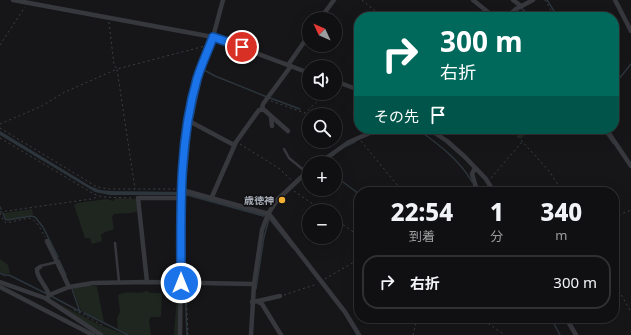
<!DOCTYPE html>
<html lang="ja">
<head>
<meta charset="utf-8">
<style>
	body { margin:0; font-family:"Noto Sans","Noto Sans JP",sans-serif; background:#1e1e20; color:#f1f3f6; height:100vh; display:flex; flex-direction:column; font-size:15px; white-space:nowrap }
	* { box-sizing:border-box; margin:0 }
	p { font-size:13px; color:#9c9d9f }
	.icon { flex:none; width:22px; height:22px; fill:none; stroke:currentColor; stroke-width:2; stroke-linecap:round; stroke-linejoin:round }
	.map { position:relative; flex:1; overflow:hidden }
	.details { position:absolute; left:354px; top:187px; width:265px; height:136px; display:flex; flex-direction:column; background:#101012; border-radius:16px; box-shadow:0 4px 16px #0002,0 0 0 1px #303032 }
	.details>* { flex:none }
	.guide { position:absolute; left:354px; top:12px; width:265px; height:122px; border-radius:16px; box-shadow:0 4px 16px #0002,0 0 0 1px #303032; background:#00695c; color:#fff; overflow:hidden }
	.needle { width:26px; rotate:314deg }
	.buttons { position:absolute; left:302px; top:12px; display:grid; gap:8px }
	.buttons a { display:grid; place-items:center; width:40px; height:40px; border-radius:50%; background:#101012; box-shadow:0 4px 16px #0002,0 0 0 1px #303032; font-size:20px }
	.pin { position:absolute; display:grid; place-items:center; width:34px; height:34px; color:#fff; margin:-17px; border:2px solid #fff; border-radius:50%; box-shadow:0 1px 4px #0007 }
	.me { position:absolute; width:44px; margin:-22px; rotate:0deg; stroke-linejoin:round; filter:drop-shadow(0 0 3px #0008) }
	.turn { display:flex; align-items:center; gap:14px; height:84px; padding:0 20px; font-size:18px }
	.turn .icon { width:52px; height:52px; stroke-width:2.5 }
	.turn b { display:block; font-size:28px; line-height:34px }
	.then { display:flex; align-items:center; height:38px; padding:0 20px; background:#0003; gap:8px; font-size:15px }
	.eta { display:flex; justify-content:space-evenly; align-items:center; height:68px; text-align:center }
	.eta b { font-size:24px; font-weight:800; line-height:28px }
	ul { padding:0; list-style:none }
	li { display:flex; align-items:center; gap:12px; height:54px; margin:0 8px 6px; padding:0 12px; border:2px solid #303032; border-radius:16px }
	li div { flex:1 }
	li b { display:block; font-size:15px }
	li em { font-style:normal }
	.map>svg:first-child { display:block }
	.green { fill:#1e261f }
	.water { fill:#2c353c }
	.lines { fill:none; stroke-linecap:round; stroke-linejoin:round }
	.stream { stroke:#2c353c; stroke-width:1.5 }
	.path { stroke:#3d3f44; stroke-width:1; stroke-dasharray:2 3; stroke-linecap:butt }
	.service { stroke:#37383d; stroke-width:2.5 }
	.minor { stroke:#37383d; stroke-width:4.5 }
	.route-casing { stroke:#114b97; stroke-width:10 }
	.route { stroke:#1a73e8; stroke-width:7 }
	.poi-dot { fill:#f2b134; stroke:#111113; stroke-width:1.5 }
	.labels { text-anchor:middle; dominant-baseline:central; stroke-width:3.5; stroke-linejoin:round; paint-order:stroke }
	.poi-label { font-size:10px; font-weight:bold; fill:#a8adb8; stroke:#111113; text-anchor:end }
</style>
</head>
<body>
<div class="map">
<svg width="631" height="335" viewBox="0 0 631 335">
	<rect width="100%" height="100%" fill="#161618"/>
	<g class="green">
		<path d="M521 129H530L521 139 516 134Z"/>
		<path d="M116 198 136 199 138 211C133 214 120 213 114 214L112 217 114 229 103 233 101 235 102 241 92 244 90 238H85L74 205 77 203 107 199 113 201Z"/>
		<path d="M32 209 33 215 8 220 5 218 4 213Z"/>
		<path d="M0 259 8 265 10 273 5 274 0 272Z"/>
		<path d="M86 286H95L97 287 104 322 81 311 73 289 74 287Z"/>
		<path d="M147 291 150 293H161L162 294 161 316 160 317H151L149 320 151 335H130L118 329 117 318 120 312 118 295C127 290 138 295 147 291Z"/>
		<path d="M177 294 179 302 178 334V335H174Z"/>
		<path d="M55 302 98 324 126 335H103Z"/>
	</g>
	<path class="water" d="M0 131 90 186 100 190 110 191 184 192 265 215 264 217 188 196 176 195H110L95 192 0 135Z"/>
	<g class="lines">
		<g class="stream">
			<path d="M547 0 558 17"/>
			<path d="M521 8 532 17"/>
			<path d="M204 70 215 76 267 97"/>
			<path d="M614 85 631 64"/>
			<path d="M270 98 300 109"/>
			<path d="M193 117 202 75"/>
			<path d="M417 129C437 143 460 160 472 182"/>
			<path d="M603 129 613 143"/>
			<path d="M379 131 385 129"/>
			<path d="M346 146 355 142"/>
			<path d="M323 163 335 154"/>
			<path d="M335 176 359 194"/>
			<path d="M185 189 191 125"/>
			<path d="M0 207 1 209"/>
			<path d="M3 213 5 219 7 220 31 216 35 217 43 227 58 257"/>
			<path d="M268 217 293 248"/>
			<path d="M59 260 66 275"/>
			<path d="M0 273 4 275H9L47 294"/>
			<path d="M185 280V198"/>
			<path d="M185 285 187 335"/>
			<path d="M72 289 80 312"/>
			<path d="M256 289 264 237 269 219"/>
			<path d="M51 296 81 312"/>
			<path d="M84 313 128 335"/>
			<path d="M551 318 560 335"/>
		</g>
		<g class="path">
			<path d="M362 0 382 17"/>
			<path d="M545 0 555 17"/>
			<path d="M109 22 114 65 117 69 205 46"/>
			<path d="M0 45 25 7"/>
			<path d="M271 101 305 113 326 93"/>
			<path d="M0 124 40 107 65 92 117 69 135 189"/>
			<path d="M0 128 97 187 109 189H177"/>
			<path d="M511 129 549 171 563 192"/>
			<path d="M0 138 94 194 102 197 133 198"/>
			<path d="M361 141 403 192"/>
			<path d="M240 144 280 169 291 180"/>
			<path d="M491 178 522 142"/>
			<path d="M294 191 323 211"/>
			<path d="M0 212 91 199 95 198 97 195"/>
			<path d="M0 213 3 220 6 223 29 218C37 220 41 230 45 237"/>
			<path d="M614 217 631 210"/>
			<path d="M335 219 359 236"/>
			<path d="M325 279 359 259"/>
			<path d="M614 282 631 312"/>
			<path d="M186 288 188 335"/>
			<path d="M284 295 317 284"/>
			<path d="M74 310 102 325"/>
			<path d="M480 318 505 335"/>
			<path d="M413 335 417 318"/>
		</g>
		<g class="service">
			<path d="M284 149 289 158 306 172"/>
			<path d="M115 243 119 282"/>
			<path d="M40 266 57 262"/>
		</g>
		<g class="minor">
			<path d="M13 0 213 37 309 73"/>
			<path d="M473 0 494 17"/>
			<path d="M513 0 521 6"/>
			<path d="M615 0 631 31"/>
			<path d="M507 17 516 9 533 0"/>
			<path d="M320 19 334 0"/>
			<path d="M288 65 309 35"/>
			<path d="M335 81 359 90"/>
			<path d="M271 117 272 126"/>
			<path d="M189 121 234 145"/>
			<path d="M429 129 447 141 465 157 486 179 494 192"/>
			<path d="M606 129 631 166"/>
			<path d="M288 131 262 108 263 104 291 66"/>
			<path d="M319 163 349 142 379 129"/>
			<path d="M475 168 472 174 476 187 475 192"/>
			<path d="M182 190 269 214 345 312 359 335"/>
			<path d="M211 199 236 142 259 110H262"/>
			<path d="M47 241 69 287"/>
			<path d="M40 267 37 269C36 278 47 286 49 295"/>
			<path d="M0 282 45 298 101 335"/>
			<path d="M147 282 138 198H182"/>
			<path d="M0 287 93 335"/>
			<path d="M47 299 49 295 69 287 93 283 147 282 254 284"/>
			<path d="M258 301 280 296"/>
			<path d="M252 302 257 301 262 304 281 335"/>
			<path d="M566 318 576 335"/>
			<path d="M180 335 182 190 186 136 197 81 213 37 223 0"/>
			<path d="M251 335 254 284 262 230 268 214 277 200 309 170"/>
		</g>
	</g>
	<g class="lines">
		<g class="route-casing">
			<path id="route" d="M181 283C181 215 178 145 197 79 201 65 208 51 213 37L242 47"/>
		</g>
		<use href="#route" class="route"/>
	</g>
	<circle class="poi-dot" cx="282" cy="200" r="4"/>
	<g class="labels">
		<g class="poi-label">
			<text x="274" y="200">歳徳神</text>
		</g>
	</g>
</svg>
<div class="buttons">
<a><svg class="needle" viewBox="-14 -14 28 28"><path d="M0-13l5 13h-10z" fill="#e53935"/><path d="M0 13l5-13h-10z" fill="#9c9d9f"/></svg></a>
<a><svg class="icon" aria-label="sound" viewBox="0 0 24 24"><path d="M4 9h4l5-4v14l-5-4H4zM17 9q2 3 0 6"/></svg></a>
<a><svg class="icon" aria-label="search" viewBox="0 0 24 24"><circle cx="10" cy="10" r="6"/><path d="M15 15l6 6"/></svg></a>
<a>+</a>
<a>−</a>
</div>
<div class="pin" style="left:242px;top:47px;background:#d93025"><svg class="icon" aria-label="arrive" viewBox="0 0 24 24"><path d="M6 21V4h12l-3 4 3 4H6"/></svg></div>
<svg class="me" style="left:181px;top:283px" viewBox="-20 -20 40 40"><circle r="17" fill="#1a73e8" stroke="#fff" stroke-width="3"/><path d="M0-11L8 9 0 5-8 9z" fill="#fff"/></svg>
<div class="guide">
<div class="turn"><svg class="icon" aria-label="right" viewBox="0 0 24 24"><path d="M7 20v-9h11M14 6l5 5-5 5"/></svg><div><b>300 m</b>右折</div></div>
<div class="then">その先<svg class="icon" aria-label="arrive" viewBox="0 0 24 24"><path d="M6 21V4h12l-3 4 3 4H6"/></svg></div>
</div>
<section class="details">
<div class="eta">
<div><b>22:54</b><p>到着</p></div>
<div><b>1</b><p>分</p></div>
<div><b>340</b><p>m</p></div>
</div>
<ul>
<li><svg class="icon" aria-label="right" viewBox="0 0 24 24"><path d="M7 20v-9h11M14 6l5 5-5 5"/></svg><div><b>右折</b></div><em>300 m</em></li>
</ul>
</section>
</div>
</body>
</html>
